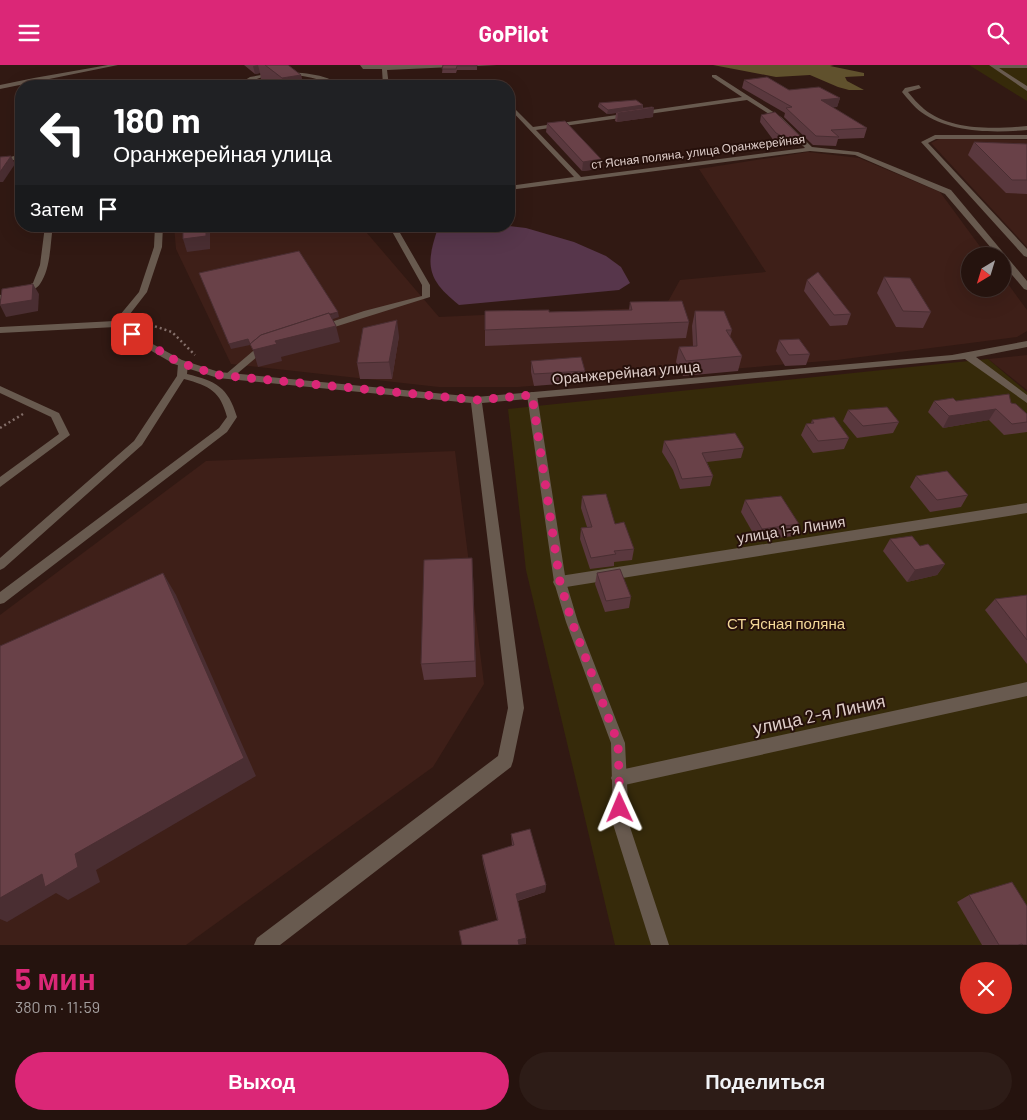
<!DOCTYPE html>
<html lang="ru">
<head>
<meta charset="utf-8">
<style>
	body { margin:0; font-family:Barlow,sans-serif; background:#2d1c17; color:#f1f3f6; height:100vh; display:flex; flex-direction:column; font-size:19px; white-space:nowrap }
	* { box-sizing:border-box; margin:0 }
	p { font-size:16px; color:#a39e9e }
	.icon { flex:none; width:28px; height:28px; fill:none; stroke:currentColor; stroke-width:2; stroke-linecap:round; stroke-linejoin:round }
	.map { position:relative; height:880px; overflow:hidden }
	.sheet { display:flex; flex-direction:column; background:#25130e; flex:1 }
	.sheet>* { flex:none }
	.top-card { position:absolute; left:15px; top:15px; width:500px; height:152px; border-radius:20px; box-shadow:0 5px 20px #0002,0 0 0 1px #42322e; background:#202124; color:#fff; overflow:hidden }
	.needle { width:32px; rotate:218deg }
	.tools { position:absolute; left:961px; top:182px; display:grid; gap:10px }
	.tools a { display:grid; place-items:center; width:50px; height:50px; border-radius:50%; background:#25130e; box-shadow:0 5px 20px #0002,0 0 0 1px #42322e; font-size:25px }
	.pin { position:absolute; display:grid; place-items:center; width:42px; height:42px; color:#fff; margin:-21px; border-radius:10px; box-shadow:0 2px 8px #0006 }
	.me { position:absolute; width:55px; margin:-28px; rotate:359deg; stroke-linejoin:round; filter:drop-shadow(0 0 4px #0008) }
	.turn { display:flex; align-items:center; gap:18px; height:105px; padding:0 15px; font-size:22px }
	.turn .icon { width:65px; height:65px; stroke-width:2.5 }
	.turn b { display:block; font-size:35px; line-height:42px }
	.then { display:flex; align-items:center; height:48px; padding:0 15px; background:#0003; gap:10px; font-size:19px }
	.round { display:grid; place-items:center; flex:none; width:52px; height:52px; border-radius:26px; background:#2d1c17 }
	.head { display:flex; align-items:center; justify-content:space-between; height:85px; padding:0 15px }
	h1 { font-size:30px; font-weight:700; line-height:38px; color:#db2777 }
	.primary-button { display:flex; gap:10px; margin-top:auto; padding:10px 15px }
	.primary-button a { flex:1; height:58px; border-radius:30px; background:#db2777; color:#fff; font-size:20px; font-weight:700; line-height:58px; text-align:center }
	.primary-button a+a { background:#2d1c17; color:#f1f3f6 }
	header { display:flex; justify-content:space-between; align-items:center; height:65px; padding:0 15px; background:#db2777; color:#fff; font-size:22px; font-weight:700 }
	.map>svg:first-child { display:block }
	.built { fill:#3e1f18 }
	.green { fill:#362a0a }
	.forest { fill:#60512d }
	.water { fill:#57364b }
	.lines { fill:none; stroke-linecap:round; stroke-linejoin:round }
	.path { stroke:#846f6a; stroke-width:2.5; stroke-dasharray:2 3; stroke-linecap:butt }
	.lane { fill:#685a4f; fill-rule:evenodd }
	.street { fill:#685a4f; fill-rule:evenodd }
	.wall { fill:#5a383e }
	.shaded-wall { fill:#4a2e32 }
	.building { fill:#694148; stroke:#4a2e32 }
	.route { stroke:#db2777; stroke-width:9; stroke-dasharray:0 16.2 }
	.labels { text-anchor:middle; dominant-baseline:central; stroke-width:4; stroke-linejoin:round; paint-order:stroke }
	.far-street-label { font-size:12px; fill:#decdc9; stroke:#26100b }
	.street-label { font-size:15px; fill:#decdc9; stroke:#26100b }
	.park-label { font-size:15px; fill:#f3d798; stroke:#26100b }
	.near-street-label { font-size:18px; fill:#decdc9; stroke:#26100b }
</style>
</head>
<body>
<header><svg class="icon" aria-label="menu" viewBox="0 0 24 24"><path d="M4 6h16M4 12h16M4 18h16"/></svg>GoPilot<svg class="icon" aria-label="search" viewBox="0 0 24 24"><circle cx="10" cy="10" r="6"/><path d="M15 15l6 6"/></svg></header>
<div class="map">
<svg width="1027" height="880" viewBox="0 0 1027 880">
	<rect width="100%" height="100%" fill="#311913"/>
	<g class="built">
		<path d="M941 73 1027 75V182L931 78Z"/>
		<path d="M808 87 859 93 940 127 987 191H970V224H1002L1003 212 1027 245V266L1017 272 837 295 518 322H439L231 299 176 184 174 161H361L439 252 665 242 680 215 766 207 699 104Z"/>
		<path d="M1027 290V325L988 294Z"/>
		<path d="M455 386 484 619 433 702 186 880H0V550L206 396Z"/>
	</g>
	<g class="green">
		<path d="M969 0H1027V36Z"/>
		<path d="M988 294 1027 327V880H615L526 505 508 344Z"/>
	</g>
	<path class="forest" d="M713 0H834L830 1 864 8V11L845 12 847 16 864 25H849L838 22 810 10 776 12Z"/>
	<path class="water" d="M440 161H509L526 163 574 177 606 191 621 202 630 218 619 225 459 240C427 215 425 200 438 163Z"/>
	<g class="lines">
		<g class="path">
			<path d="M136 255 172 267 195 290"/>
			<path d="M0 363 23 349"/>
		</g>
		<g class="lane">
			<path d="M108 0H118L0 24V20L34 13Z"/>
			<path d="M919 20 921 23 908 27C913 33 918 39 924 44 951 66 994 64 1027 61V65C993 68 950 68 921 47 914 42 908 34 902 27L905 23Z"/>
			<path d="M21 89V93L0 99V95Z"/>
			<path d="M45 161H53C50 179 51 203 40 219 34 228 10 233 0 234V230L11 228 33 218 40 200Z"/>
			<path d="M389 161H396L430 220V232L325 265H319V261L364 246 422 231V220Z"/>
			<path d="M267 278 271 281 265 285 232 313H226V309L259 281Z"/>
			<path d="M183 296 188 299 187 309C216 316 228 322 237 352L227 367 4 538 0 539V527L219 363 227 352C220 326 210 321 184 314L142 380 4 503 0 505V493L134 376 177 311 178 299Z"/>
			<path d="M0 321 59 348 70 370 0 422V412L59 369 51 352 0 328Z"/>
			<path d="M532 327 537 330 566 517 578 557 625 678 629 759 669 880H651L613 759 611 678 566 557 554 517 527 330Z"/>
		</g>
		<g class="street">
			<path d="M360 0H497L387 5 389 21H383L382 4H363Z"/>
			<path d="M989 0H1027V3H999L1027 21V26Z"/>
			<path d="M277 7C298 7 325 8 342 21 334 22 327 17 320 15 297 8 267 6 247 19L248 21H242V17L250 12Z"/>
			<path d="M712 10H716L781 52 812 82 858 87 951 125 1027 216V225L1024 224 1002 198V191H998L945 129 855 90 810 86 509 125V121L574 112 509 43V38L533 62 742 32 712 12ZM747 35 777 54 805 83 581 112 536 65Z"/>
			<path d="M935 70H1027V74H936L928 78 1027 184V192L1024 191 921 77Z"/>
			<path d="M155 161H163L162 182 147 227 123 258 149 277 182 295 219 307 476 332 952 290 1027 276V282L976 292 1027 330V338L965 294 482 338 524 643 513 696 511 702 280 880H254L257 873 498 691 508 643 471 338 218 313 174 299 143 281 116 262 0 268V262L115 256 139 227 154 182Z"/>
			<path d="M1027 438V448L560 523 555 521 553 517 555 513 560 511Z"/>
			<path d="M1027 617V631L620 721 614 719 611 713 614 707 620 705Z"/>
		</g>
	</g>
	<g class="wall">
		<path d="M244 0H288L301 10 303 21H269L261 15 260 8 255 9Z"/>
		<path d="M443 0H477V5H457L456 8H442Z"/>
		<path d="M744 15 789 25 840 33 837 42H832L867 63 864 73 838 74 836 81 813 80 784 52 785 48 742 23Z"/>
		<path d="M599 38 643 40V43L653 52 617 57 615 56 616 48 607 49 598 42Z"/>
		<path d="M761 50 802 73 800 80H783L774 76 760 57Z"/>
		<path d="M547 58 600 104 582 106 546 67Z"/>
		<path d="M974 77 1027 79V129L1006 128 968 90Z"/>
		<path d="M884 212 931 247 923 263 896 262 877 228Z"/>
		<path d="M807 215 851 249 847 260 830 261 804 226Z"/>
		<path d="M630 237 689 257 686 273 485 281V246L549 247 629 245Z"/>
		<path d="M695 246 732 265 730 272 742 291 738 306 683 311 676 297 679 282 693 281 692 261Z"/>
		<path d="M399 271 392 314H360L357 298Z"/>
		<path d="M779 275 810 289 806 300 785 301 776 286Z"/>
		<path d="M531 296 585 306 584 317 534 321 531 307Z"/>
		<path d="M934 336H956L1011 338 1027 349V367L1004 370 989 355 943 363 928 347Z"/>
		<path d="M848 345 899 357 893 368 857 373 843 356Z"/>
		<path d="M812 355 849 373 844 384 813 388 801 370 806 359 811 358Z"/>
		<path d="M664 376 744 383 741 393 707 397 713 411 710 421 680 424 673 405 662 387Z"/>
		<path d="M916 411 968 430 961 442 930 447 910 422Z"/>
		<path d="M582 431 615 459 634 484 632 495 614 497V501L590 504 580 474 581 463 587 462 581 443Z"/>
		<path d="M745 435 799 459 794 471 757 475 741 447Z"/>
		<path d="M890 474 920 481 945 499 937 510 907 517 883 486Z"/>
		<path d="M597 508 631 532 629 543 605 547 595 519Z"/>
		<path d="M473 510 476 612 424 615 421 599Z"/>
		<path d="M1027 530V599L985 545 995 534Z"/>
		<path d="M511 769 546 820 545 827 518 836 526 879 497 855 483 798 482 790 512 781Z"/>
		<path d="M969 830 1027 880H982L957 837Z"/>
	</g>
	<g class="shaded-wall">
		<path d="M258 0 260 8 255 9 253 1Z"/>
		<path d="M301 10 303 21H284L282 13Z"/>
		<path d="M840 33 837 42 818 44 821 35Z"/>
		<path d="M643 40 642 44 616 47V48L607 49 608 45Z"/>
		<path d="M654 43 653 52 617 57 618 48Z"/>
		<path d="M11 91 15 99 3 117H0V107Z"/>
		<path d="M601 94 600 104 582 106 583 97Z"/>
		<path d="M115 161H140V163L117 166Z"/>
		<path d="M206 161H210V184L187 187 183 174Z"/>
		<path d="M282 161H306L282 164Z"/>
		<path d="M33 219 39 229 38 246 6 252 0 240Z"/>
		<path d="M338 247 339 252 258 279H250Z"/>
		<path d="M397 255 399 271 392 314 389 297Z"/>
		<path d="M336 261 340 277 281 292 282 296 258 302 253 285 275 276Z"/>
		<path d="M248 274 250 280 231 284 229 279Z"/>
		<path d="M996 344 989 355 943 363 949 351Z"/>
		<path d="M472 493 473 510 476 612 475 596Z"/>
		<path d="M945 499 937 510 907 517 915 505Z"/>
		<path d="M163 508 176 530 256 711 96 805 100 817 68 835 56 828 7 857 0 854V833L75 789Z"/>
		<path d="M546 820 545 827 516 836V829Z"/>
		<path d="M526 873V879L518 880V875Z"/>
	</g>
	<g class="building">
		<path d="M265 0H288L301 10 282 13Z"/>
		<path d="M443 0H477V1H457L456 4H442Z"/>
		<path d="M767 12 789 25 819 22 840 33 821 35 867 63 831 65 839 72 816 71 786 43 792 42 744 15Z"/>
		<path d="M636 35 643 40 608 45 599 38Z"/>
		<path d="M652 42 654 43 618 48 616 47Z"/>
		<path d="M775 47 802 73H785L776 68 761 50Z"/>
		<path d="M565 56 601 94 583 97 547 58Z"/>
		<path d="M974 77 1027 79V115H1012Z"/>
		<path d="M11 91 0 107V92Z"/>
		<path d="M183 161H206V171L183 174Z"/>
		<path d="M299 186 338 247 330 249 329 248 261 270 250 279 248 274 229 279 199 208Z"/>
		<path d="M818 207 851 249 834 250 807 215Z"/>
		<path d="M884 212 910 213 931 247 903 246Z"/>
		<path d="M33 219 32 235 0 240 2 224Z"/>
		<path d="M682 236 689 257 485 265V246L549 245V247L632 245 630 237Z"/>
		<path d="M695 246H724L732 265H726L742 291 686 296 679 282 697 281Z"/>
		<path d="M329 248 336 261 275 276 277 279 253 285 250 279 261 270Z"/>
		<path d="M397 255 389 297 357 298 363 263Z"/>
		<path d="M799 274 810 289 789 290 779 275Z"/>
		<path d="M581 292 585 306 534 309 531 296Z"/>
		<path d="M1009 329 1011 338 1016 339 1027 349V357L1012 359 996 344 949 351 934 336 953 333 956 336Z"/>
		<path d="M887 342 899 357 863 361 848 345Z"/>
		<path d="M834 352 849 373 818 376 806 359 814 358 812 355Z"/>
		<path d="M735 368 744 383 702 388 713 411 682 414 675 395 664 376Z"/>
		<path d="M947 406 968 430 937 435 916 411Z"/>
		<path d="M606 429 615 459 624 457 634 484 614 486 616 489 591 493 581 463 592 462 582 431Z"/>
		<path d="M781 431 799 459 762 464 745 435Z"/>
		<path d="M912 471 920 481 928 479 945 499 915 505 890 474Z"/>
		<path d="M472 493 475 596 421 599 424 495Z"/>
		<path d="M620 504 631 532 606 536 597 508Z"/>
		<path d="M163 508 244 693 75 789 78 802 45 822 42 809 0 833V581Z"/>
		<path d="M1027 530V575L995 534Z"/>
		<path d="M530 764 546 820 516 829 526 873 518 875 519 880H462L459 866 498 855 482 790 514 780 511 769Z"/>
		<path d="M1012 817 1027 841V880H1023L1022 879 1018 880H999L969 830Z"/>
	</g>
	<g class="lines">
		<path class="route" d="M132 269 178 297 218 310 476 335 532 330 560 517 572 557 618 678 620 743"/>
	</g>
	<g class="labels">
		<g class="far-street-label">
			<text transform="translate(698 86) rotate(-7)">ст Ясная поляна, улица Оранжерейная</text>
		</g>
		<g class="street-label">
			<text transform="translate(626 307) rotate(-5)">Оранжерейная улица</text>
			<text transform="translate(791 464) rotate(-9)">улица 1-я Линия</text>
		</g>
		<g class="park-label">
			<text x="786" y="558">СТ Ясная поляна</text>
		</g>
		<g class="near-street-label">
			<text transform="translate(819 649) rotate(-12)">улица 2-я Линия</text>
		</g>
	</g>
</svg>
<div class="tools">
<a><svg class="needle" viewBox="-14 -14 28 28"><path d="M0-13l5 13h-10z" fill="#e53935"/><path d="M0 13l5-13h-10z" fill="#a39e9e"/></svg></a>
</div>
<div class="pin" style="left:132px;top:269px;background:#d93025"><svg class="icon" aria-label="arrive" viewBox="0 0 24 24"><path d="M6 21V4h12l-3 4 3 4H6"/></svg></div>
<svg class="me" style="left:620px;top:743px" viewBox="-20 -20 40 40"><path d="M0-17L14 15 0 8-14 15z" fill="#db2777" stroke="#fff" stroke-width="4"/></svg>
<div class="top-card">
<div class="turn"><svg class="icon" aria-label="left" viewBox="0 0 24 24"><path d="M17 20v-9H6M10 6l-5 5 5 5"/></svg><div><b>180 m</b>Оранжерейная улица</div></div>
<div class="then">Затем<svg class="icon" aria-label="arrive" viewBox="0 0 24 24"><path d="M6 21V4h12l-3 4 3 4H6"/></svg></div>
</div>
</div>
<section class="sheet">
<div class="head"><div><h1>5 мин</h1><p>380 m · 11:59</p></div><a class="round" style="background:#d93025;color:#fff"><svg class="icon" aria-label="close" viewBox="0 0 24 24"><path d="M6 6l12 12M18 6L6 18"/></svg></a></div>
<div class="primary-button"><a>Выход</a><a>Поделиться</a></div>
</section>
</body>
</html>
